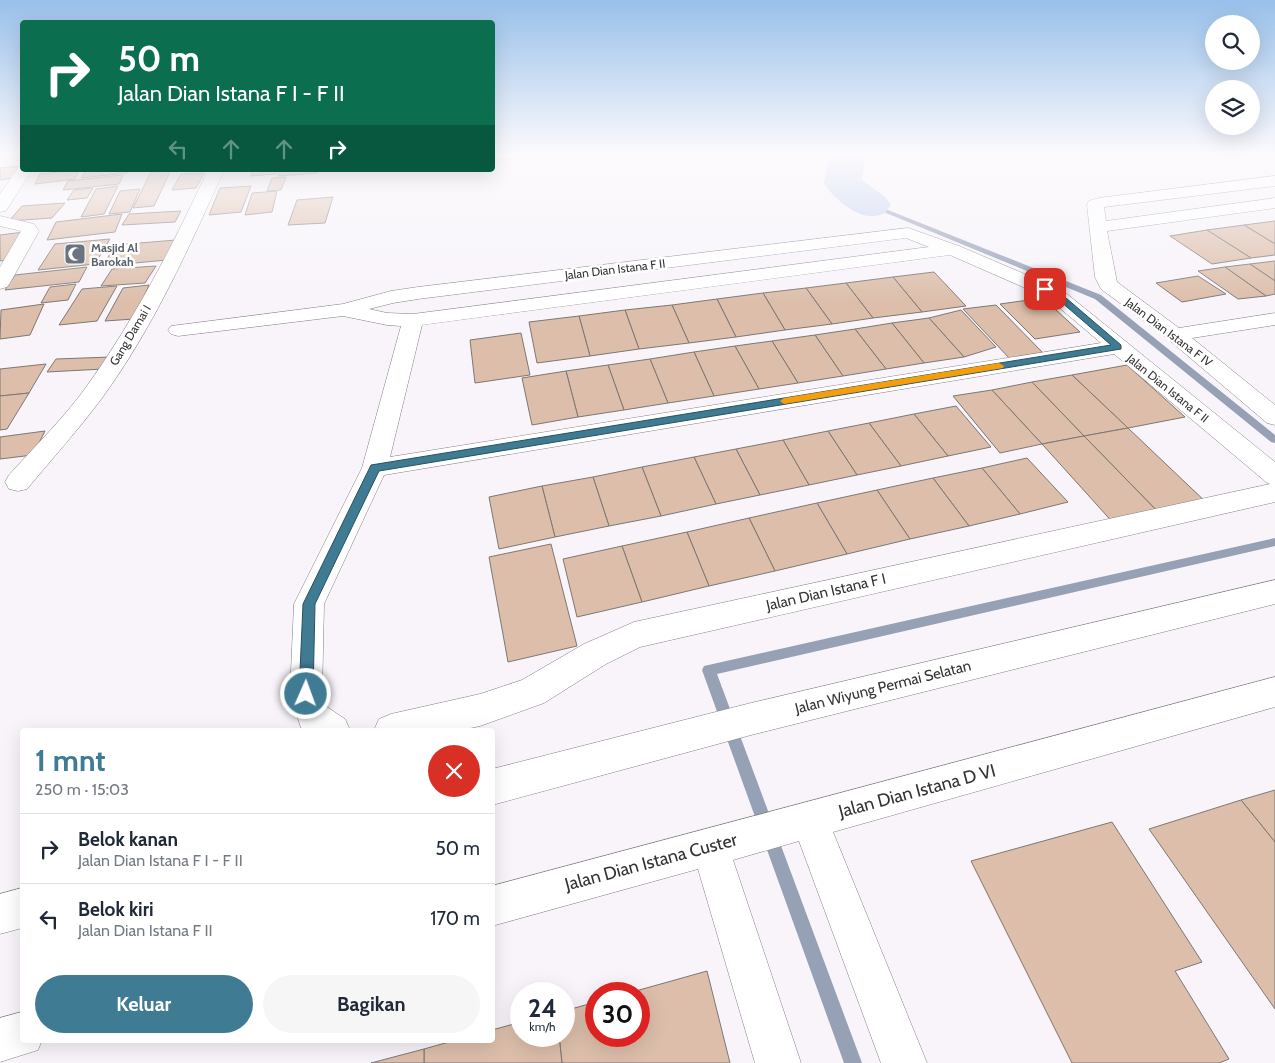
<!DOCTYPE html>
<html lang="id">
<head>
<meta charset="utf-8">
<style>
	body { margin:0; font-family:Cabin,sans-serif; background:#f6f6f7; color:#1f2937; height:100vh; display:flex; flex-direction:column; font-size:19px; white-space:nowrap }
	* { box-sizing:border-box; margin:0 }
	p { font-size:16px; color:#747a83 }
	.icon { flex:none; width:28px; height:28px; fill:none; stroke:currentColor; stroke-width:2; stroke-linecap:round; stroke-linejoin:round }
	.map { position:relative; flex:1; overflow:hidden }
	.details { position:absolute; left:20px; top:728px; width:475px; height:315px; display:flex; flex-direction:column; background:#fff; border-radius:5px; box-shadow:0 5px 20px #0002 }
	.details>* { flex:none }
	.top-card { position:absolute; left:20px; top:20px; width:475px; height:152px; border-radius:5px; box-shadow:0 5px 20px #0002; background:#0b6e4f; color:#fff; overflow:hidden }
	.tools { position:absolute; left:1205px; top:15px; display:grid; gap:10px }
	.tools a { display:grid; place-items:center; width:55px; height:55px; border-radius:50%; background:#fff; box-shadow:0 5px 20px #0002; font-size:25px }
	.speed { position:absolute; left:510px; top:982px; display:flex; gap:10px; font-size:25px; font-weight:700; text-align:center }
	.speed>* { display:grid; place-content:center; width:65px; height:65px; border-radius:50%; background:#fff; box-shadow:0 5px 20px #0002; line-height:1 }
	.speed small { font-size:12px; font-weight:400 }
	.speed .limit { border:8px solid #d22; background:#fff; color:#111 }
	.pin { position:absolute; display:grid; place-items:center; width:42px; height:42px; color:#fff; margin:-21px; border-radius:10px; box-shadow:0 2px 8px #0006 }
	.me { position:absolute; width:55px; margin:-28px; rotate:2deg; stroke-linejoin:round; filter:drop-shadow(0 0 4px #0008) }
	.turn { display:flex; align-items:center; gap:18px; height:105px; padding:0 15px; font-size:22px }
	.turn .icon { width:65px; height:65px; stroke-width:2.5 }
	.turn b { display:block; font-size:35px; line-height:42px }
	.lanes { display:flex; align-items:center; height:48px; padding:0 15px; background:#0003; justify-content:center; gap:25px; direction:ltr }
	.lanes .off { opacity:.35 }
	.round { display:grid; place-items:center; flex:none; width:52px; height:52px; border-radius:26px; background:#f6f6f7 }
	.headline { display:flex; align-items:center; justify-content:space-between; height:85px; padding:0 15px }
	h1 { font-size:30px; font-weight:700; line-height:38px; color:#3f7b92 }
	.cta { display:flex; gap:10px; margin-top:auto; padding:10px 15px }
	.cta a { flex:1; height:58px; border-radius:30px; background:#3f7b92; color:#fff; font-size:20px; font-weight:700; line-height:58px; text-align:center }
	.cta a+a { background:#f6f6f7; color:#1f2937 }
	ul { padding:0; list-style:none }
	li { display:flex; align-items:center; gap:15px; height:70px; padding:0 15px; border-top:1px solid #e0e1e3 }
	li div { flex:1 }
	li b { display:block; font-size:19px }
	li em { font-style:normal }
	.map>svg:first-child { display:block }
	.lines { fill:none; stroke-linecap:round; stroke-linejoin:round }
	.stream { fill:#97a1b6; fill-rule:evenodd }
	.river { fill:#c1d1ee; fill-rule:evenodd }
	.building { fill:#dcbeaa; stroke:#7d7773 }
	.street-casing { stroke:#837f85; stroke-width:1 }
	.street { fill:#fff; fill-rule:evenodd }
	.route { fill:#3f7b92; stroke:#29505f }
	.slow { fill:#f59e0b }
	.labels { text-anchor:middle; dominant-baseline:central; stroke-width:5; stroke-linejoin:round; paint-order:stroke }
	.far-worship-label { font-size:12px; font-weight:bold; fill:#5b616d; stroke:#fff; text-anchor:start }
	.far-street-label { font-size:12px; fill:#343235; stroke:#fff }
	.street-label { font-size:15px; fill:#343235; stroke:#fff }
	.near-street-label { font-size:18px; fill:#343235; stroke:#fff }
</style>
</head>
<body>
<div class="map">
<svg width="1275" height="1063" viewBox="0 0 1275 1063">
	<rect width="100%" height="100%" fill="#f8f4fa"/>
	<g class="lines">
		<g class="stream">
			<path d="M869 204H873L1101 295 1275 435V443L1271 442 1095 299 869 206Z"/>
			<path d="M1275 538V546L717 674 862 1063H844L702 670 704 666Z"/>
		</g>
		<path class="river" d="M830 153H866L862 180 885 197 891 205 885 213C880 215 874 217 869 216 852 214 833 197 824 184Z"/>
	</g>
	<g class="building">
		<path d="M22 166 13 178 0 180V168Z"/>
		<path d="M79 170 75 179 35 184 40 174Z"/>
		<path d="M86 170H128L127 173 81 178Z"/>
		<path d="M171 170 154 206 133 208 151 172Z"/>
		<path d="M254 170H278L276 174 251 176Z"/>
		<path d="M280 170H319L318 173 278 176Z"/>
		<path d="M204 173 196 188 172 190 181 174Z"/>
		<path d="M123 175 119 184 63 190 68 181Z"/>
		<path d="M286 177 281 190 267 191 272 178Z"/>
		<path d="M118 186 104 214 81 217 96 189Z"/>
		<path d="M251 186 241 212 209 215 220 188Z"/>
		<path d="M93 188 87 198 67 200 74 190Z"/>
		<path d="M140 189 130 212 109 214 120 191Z"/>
		<path d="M277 191 272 212 245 215 252 193Z"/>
		<path d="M333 197 325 223 288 225 297 200Z"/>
		<path d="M65 203 52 218 9 221 22 206Z"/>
		<path d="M181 211 175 222 122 225 129 214Z"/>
		<path d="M122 214 115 232 47 240 56 222Z"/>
		<path d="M1275 221V244L1244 225Z"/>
		<path d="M1244 225 1275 244V255L1251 258 1207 230Z"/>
		<path d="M1207 230 1251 258 1212 264 1170 236Z"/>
		<path d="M24 232 11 259 0 261V235Z"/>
		<path d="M110 239 95 264 38 270 55 244Z"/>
		<path d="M176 240 167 260 103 266 115 245Z"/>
		<path d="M1275 261V281L1250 264Z"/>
		<path d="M1250 264 1275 281V294L1266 296 1225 267Z"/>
		<path d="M156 266 145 283 101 286 112 269Z"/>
		<path d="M87 267 79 282 5 290 15 275Z"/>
		<path d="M1225 267 1266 296 1238 299 1198 271Z"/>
		<path d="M934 272 966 306 922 312 893 277Z"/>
		<path d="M1198 276 1226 294 1182 302 1156 283Z"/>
		<path d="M893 277 922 312 873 318 846 283Z"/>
		<path d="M846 283 873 318 832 324 806 288Z"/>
		<path d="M76 284 68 300 41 303 50 287Z"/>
		<path d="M149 285 134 319 105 321 123 288Z"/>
		<path d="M117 286 97 321 59 325 82 289Z"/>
		<path d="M806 288 832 324 785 330 763 293Z"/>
		<path d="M763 293 785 330 736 337 717 299Z"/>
		<path d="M1043 298 1080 332 1035 339 1000 304Z"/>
		<path d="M717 299 736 337 689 343 672 305Z"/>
		<path d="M44 304 30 335 0 339 1 310Z"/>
		<path d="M672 305 689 343 639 349 625 310Z"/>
		<path d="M996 305 1045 355 1011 360 963 309Z"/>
		<path d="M625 310 639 349 590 356 579 316Z"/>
		<path d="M961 310 996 347 964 357 929 318Z"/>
		<path d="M579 316 590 356 537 363 529 322Z"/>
		<path d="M929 318 964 357 924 363 892 323Z"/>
		<path d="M892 323 924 363 886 369 855 329Z"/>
		<path d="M855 329 886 369 843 376 815 335Z"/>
		<path d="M521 333 530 375 475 383 470 340Z"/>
		<path d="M815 335 843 376 798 383 772 341Z"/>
		<path d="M772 341 798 383 759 389 735 346Z"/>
		<path d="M735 346 759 389 714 396 694 352Z"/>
		<path d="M694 352 714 396 668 403 650 359Z"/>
		<path d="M111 357 103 369 47 372 56 359Z"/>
		<path d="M650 359 668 403 624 410 608 365Z"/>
		<path d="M46 364 29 393 0 396V369Z"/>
		<path d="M608 365 624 410 578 417 566 371Z"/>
		<path d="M1127 365 1185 417 1128 428 1072 375Z"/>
		<path d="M566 371 578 417 532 425 522 378Z"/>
		<path d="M1072 375 1128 428 1084 436 1032 382Z"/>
		<path d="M1032 382 1084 436 1042 444 992 390Z"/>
		<path d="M992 390 1042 444 1000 453 953 396Z"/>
		<path d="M29 393 7 429 0 430V396Z"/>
		<path d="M956 406 991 447 948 456 914 414Z"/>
		<path d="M914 414 948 456 901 466 869 423Z"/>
		<path d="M869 423 901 466 857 475 828 431Z"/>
		<path d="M1128 428 1209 505 1162 516 1084 436Z"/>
		<path d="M45 431 33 455 0 459V437Z"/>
		<path d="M828 431 857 475 809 485 783 440Z"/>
		<path d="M1084 436 1162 516 1116 526 1042 444Z"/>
		<path d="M783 440 809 485 760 495 736 449Z"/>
		<path d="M736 449 760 495 716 504 694 457Z"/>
		<path d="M694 457 716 504 661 516 642 467Z"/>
		<path d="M1027 458 1068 502 1020 514 982 468Z"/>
		<path d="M642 467 661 516 609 526 593 477Z"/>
		<path d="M982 468 1020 514 969 526 933 478Z"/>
		<path d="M593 477 609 526 555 537 542 486Z"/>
		<path d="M933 478 969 526 910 539 877 490Z"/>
		<path d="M542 486 555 537 499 549 489 497Z"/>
		<path d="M877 490 910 539 847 554 817 503Z"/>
		<path d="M817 503 847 554 775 571 749 518Z"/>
		<path d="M749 518 775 571 709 586 687 532Z"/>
		<path d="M687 532 709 586 642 602 622 546Z"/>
		<path d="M551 544 577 646 508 662 489 557Z"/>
		<path d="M622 546 642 602 577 617 563 559Z"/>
		<path d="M1275 790V842L1241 800Z"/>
		<path d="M1241 800 1275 842V1009L1149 829Z"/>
		<path d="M1112 822 1202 962 1175 971 1229 1059 1219 1063H1072L971 861Z"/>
		<path d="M707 971 730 1063H562L559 1036H564V1011L596 1002V1036H639V994H625Z"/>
		<path d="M521 1022V1036H559L562 1063H424V1049L456 1040H492V1030Z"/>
		<path d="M424 1049V1063H371Z"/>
	</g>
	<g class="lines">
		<g class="street-casing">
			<g id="street">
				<path d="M0 153H22V161L0 157Z"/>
				<path d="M492 153H545L543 156 538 157 492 160Z"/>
				<path d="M22 166V170H32L6 211 0 212V194L19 167Z"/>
				<path d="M208 170H224C189 248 153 328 102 398 79 429 52 459 27 489L18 491 9 489 5 482 9 475C34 447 65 417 87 386 135 319 173 245 208 170Z"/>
				<path d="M1275 176V186L1104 207 1106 221 1275 198V208L1107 231 1117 282 1179 328 1275 313V325L1192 338 1275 405V425L1267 423 1168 339 1101 289 1095 277 1087 205 1089 201 1099 198Z"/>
				<path d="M0 216 34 224 39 231 10 283 7 287 0 289V267L21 231 0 226Z"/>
				<path d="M908 228 959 246 1062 290 1275 462V502L640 647 606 664 544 703 480 726 461 730H374L379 719 391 714 480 694 522 680 584 644 634 622 1270 484 1266 482 1114 354 384 475 324 604 322 694 327 707 345 719 350 730H304L301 728 290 694 294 604 362 468 401 326 387 325 343 316 178 336 171 334 168 330 171 326 343 304 391 291 418 287ZM906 238 929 247 413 314 387 313 369 309 393 303 418 299ZM950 255 1048 298 1101 343 390 457 422 325Z"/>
				<path d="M1275 580V604L751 735 492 805V769L751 703Z"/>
				<path d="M1275 677V707L833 832 927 1063H881L799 841 733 860 801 1063H755L698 869 492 926V886Z"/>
				<path d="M22 888V928L0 934V894Z"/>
				<path d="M22 1012V1040H42L38 1050 0 1062V1018Z"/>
			</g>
		</g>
		<use href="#street" class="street"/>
	</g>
	<linearGradient id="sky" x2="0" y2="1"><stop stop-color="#98c0ea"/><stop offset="0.51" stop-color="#fcfafd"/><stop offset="1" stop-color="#fcfafd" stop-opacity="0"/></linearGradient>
	<rect width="1275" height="302" fill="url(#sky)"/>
	<path class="route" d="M1045 286 1066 298 1121 345V349L379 471 315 604 313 694 311 699 306 701 301 699 299 694 303 604 371 465 1111 345 1060 301 1042 290 1041 289Z"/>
	<path class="slow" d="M999 363 1004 366 1003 368 784 404 780 401 784 398Z"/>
	<defs>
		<g id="mosque-square" transform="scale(1.125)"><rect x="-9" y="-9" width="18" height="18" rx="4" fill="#6b7280" stroke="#fff"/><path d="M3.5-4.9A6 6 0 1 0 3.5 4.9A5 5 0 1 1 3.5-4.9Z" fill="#fff"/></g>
	</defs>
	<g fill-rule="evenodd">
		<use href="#mosque-square" x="75" y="254"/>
	</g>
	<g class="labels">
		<g class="far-worship-label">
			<text x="91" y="247">Masjid Al<tspan x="91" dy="14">Barokah</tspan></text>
		</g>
		<g class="far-street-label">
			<text transform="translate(615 269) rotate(-7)">Jalan Dian Istana F II</text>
			<text transform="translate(1169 332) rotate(37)">Jalan Dian Istana F IV</text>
			<text transform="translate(130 335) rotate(-59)">Gang Damai I</text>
			<text transform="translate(1168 388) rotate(39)">Jalan Dian Istana F II</text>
		</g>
		<g class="street-label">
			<text transform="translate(826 592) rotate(-13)">Jalan Dian Istana F I</text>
			<text transform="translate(883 687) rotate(-14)">Jalan Wiyung Permai Selatan</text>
		</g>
		<g class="near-street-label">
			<text transform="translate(917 791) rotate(-15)">Jalan Dian Istana D VI</text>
			<text transform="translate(651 862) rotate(-15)">Jalan Dian Istana Custer</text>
		</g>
	</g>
</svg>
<div class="tools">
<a><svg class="icon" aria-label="search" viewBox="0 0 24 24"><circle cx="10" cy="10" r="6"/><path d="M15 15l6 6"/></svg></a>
<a><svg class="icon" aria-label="layers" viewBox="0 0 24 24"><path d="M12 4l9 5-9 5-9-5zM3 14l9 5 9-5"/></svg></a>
</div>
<div class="speed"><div>24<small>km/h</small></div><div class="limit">30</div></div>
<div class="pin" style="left:1045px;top:289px;background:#d93025"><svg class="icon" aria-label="arrive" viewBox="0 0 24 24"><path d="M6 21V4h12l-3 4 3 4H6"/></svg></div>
<svg class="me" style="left:306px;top:694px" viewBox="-20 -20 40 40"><circle r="17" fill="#3f7b92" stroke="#fff" stroke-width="3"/><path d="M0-11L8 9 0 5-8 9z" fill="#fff"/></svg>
<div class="top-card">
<div class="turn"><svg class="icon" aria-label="right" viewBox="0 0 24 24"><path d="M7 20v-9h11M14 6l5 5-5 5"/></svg><div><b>50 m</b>Jalan Dian Istana F I - F II</div></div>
<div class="lanes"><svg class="icon off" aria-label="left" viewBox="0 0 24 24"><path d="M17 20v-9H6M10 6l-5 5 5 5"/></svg><svg class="icon off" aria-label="ahead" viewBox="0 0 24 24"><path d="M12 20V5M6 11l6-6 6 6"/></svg><svg class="icon off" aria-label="ahead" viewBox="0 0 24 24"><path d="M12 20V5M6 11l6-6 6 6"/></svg><svg class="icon" aria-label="right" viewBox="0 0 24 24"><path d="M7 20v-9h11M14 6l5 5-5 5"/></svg></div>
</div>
<section class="details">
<div class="headline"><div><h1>1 mnt</h1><p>250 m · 15:03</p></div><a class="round" style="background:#d93025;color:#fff"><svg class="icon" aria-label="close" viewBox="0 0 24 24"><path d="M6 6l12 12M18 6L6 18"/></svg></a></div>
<ul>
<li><svg class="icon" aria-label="right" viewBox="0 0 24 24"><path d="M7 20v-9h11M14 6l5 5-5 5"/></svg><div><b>Belok kanan</b><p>Jalan Dian Istana F I - F II</p></div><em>50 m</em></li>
<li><svg class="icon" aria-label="left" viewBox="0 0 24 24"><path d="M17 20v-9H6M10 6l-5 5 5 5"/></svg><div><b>Belok kiri</b><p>Jalan Dian Istana F II</p></div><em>170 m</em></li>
</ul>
<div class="cta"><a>Keluar</a><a>Bagikan</a></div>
</section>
</div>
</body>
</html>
